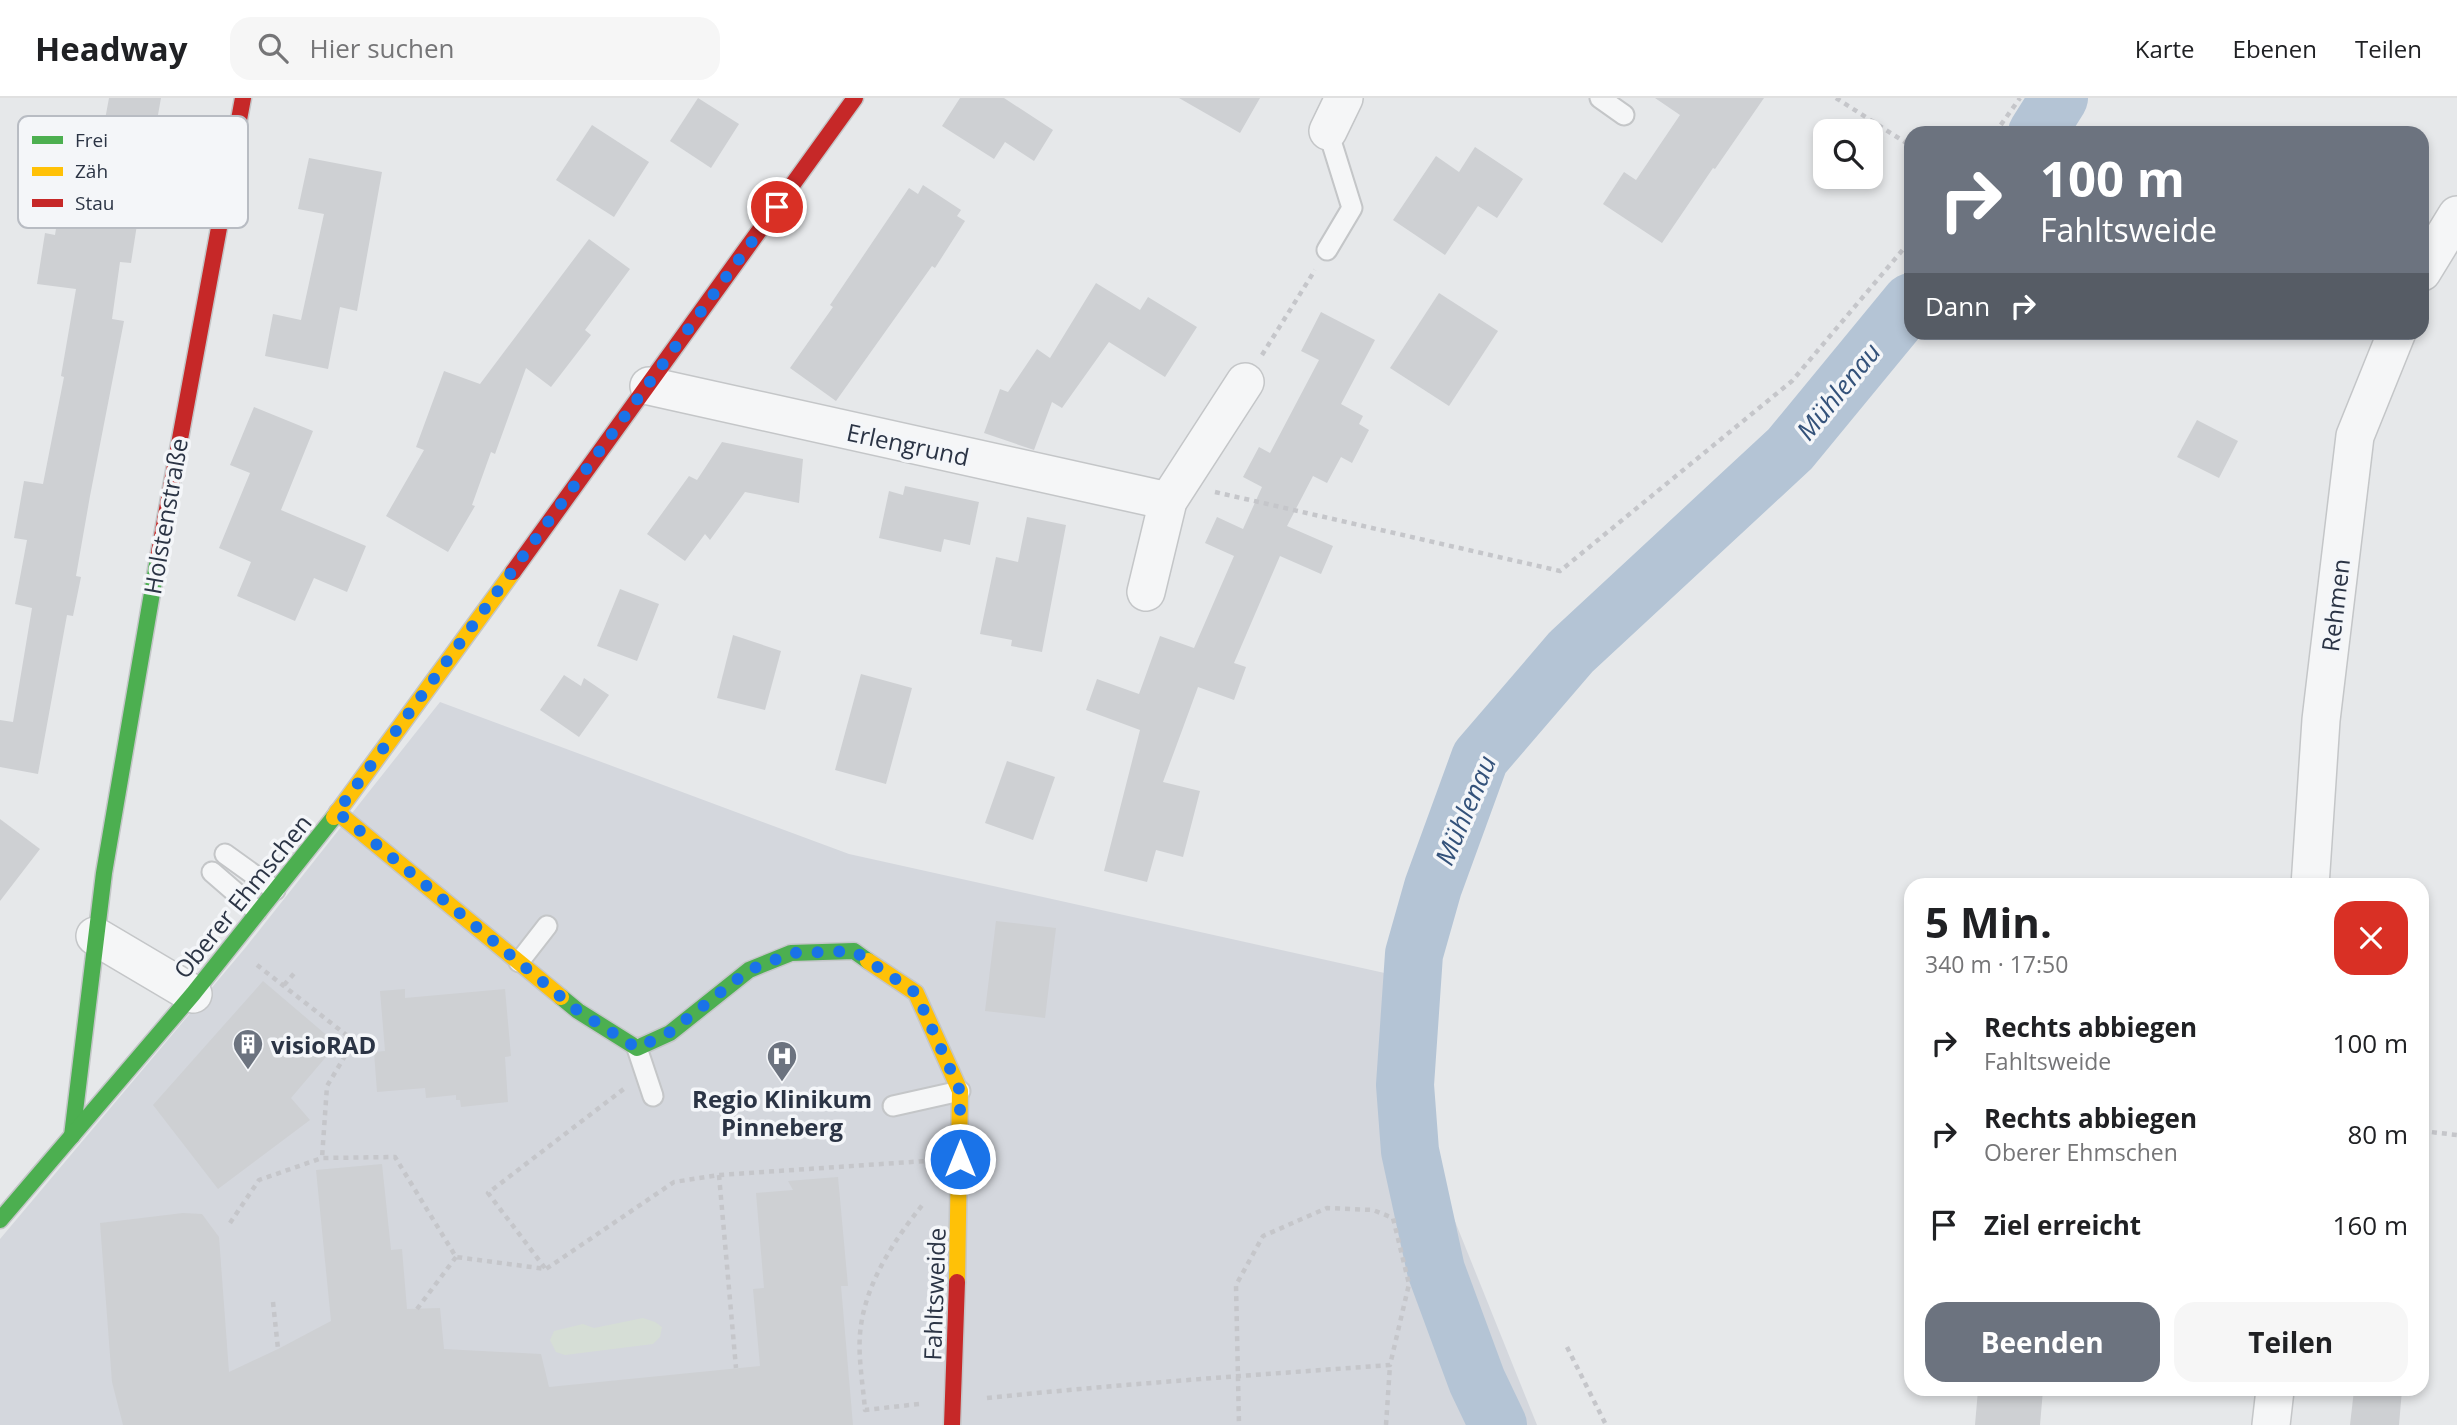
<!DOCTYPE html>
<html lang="de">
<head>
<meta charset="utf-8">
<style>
	body { margin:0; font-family:"Open Sans",sans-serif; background:#f6f6f6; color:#202124; height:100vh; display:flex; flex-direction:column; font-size:26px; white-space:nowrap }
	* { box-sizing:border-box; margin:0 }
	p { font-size:23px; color:#757577 }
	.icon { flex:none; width:38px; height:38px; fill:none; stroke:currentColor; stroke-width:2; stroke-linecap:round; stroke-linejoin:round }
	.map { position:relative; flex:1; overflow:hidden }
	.details { position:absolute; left:1904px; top:780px; width:525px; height:518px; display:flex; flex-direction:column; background:#fff; border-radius:21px; box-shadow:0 4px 10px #0003 }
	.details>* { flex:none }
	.banner { position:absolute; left:1904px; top:28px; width:525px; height:214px; border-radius:21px; box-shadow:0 4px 10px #0003; background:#6c737f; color:#fff; overflow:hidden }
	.buttons { position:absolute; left:1813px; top:21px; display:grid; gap:14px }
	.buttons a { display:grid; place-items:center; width:70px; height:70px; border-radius:14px; background:#fff; box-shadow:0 4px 10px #0003; font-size:35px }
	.pin { position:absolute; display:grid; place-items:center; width:60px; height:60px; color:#fff; margin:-30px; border:4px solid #fff; border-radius:50%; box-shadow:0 2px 7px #0007 }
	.me { position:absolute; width:77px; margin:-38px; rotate:0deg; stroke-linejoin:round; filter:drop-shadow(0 0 5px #0008) }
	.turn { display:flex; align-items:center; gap:24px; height:147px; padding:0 21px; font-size:32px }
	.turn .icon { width:91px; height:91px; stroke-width:2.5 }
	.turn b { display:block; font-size:49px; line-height:60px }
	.then { display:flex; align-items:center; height:66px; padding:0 21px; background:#0003; gap:14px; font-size:26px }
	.round { display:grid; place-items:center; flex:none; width:74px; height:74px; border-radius:21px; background:#f6f6f6 }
	.summary { display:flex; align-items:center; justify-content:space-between; height:119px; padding:0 21px }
	h1 { font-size:42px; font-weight:700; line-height:52px }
	.action { display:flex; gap:14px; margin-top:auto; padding:14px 21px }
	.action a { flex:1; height:80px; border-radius:21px; background:#6c737f; color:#fff; font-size:28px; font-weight:700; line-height:80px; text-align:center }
	.action a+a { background:#f6f6f6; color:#202124 }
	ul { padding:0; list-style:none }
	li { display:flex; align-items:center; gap:21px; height:91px; padding:0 21px }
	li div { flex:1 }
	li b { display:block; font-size:26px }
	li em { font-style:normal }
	header { display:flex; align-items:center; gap:42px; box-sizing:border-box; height:98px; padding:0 35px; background:#fff; border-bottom:2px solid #e0e0e0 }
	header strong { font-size:33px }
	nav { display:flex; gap:38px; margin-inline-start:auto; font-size:24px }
	.search { width:490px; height:63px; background:#f6f6f6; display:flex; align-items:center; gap:18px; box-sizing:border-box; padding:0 24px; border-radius:21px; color:#757577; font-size:26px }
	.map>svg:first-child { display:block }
	.built { fill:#d4d7dd }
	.green { fill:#d6ded6 }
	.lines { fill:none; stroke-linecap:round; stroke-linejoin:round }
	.river { stroke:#b4c4d5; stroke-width:58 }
	.building { fill:#ced0d3 }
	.lane-casing { stroke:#c4c6c8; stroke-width:23 }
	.street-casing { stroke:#c4c6c8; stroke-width:40 }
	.fast-casing { stroke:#c4c6c8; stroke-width:19 }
	.slow-casing { stroke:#c4c6c8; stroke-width:19 }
	.jam-casing { stroke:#c4c6c8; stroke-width:19 }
	.path { stroke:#c5c6ca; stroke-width:4.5; stroke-dasharray:5 5; stroke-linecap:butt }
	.lane { stroke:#f5f6f7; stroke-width:19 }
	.street { stroke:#f5f6f7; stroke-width:37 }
	.fast { stroke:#4caf50; stroke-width:16 }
	.slow { stroke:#ffc107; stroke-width:16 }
	.jam { stroke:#c62828; stroke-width:16 }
	.route { stroke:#1a73e8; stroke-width:12; stroke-dasharray:0 21.6 }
	.labels { text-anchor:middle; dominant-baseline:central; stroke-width:7; stroke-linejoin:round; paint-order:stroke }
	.street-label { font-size:24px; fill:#2b3445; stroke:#f4f6f9 }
	.poi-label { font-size:24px; font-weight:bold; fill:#2b3445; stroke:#f4f6f9; text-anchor:start }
	.water-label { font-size:26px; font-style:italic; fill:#34527a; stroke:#f4f6f9 }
	.key { fill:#f4f6f9; stroke:#b8bcc3; stroke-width:2 }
	.key-label { font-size:19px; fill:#2b3445 }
</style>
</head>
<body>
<header>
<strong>Headway</strong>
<div class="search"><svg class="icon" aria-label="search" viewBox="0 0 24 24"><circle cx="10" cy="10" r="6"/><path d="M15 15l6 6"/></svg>Hier suchen</div>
<nav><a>Karte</a><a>Ebenen</a><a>Teilen</a></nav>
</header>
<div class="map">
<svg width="2457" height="1327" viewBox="0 0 2457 1327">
	<rect width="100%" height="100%" fill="#e6e8ea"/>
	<path class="built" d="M440 604 849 756 1425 884 1440 1086 1537 1327H0V1141L246 849Z"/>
	<path class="green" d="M643 1220 655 1224 662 1229 660 1239 653 1246 565 1257 556 1254 550 1242 554 1233 583 1226 594 1230Z"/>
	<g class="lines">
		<g class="river">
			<path d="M2037 35 2059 0"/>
			<path d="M1498 1327 1477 1283 1436 1172 1410 1053 1405 987 1414 856 1433 789 1480 660 1571 554 1790 351 1911 204"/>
		</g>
	</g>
	<g class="building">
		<path d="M109 0H161L156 28 184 34 176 71 167 70 159 105 141 101 131 165 120 164 112 221 124 223 90 398 76 478 81 479 73 518 67 517 38 676 0 669V622L13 624 32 510 15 506 27 442 14 440 24 383 43 386 64 279 61 278 76 191 37 186 45 135 55 137 59 112 76 114 92 42 101 43Z"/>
		<path d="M698 0 739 26 711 70 670 43Z"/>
		<path d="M960 0H1004L1053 32 1034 63 1005 44 994 61 942 28Z"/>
		<path d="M1179 0H1260L1240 35Z"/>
		<path d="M1655 0H1764L1715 71 1713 70 1662 145 1603 106 1624 74 1636 82 1680 17Z"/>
		<path d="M592 27 649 64 614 119 556 82Z"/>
		<path d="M1475 49 1523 81 1497 120 1478 108 1445 157 1393 122 1436 58 1459 74Z"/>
		<path d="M309 60 382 74 357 213 340 209 328 271 265 258 273 216 301 222 324 116 298 111Z"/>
		<path d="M923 87 961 112 957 118 965 123 935 170 932 168 836 303 790 270 833 209 830 207 909 90 918 96Z"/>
		<path d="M589 141 630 171 585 232 591 237 551 289 526 270 495 356 491 354 472 407 475 408 448 454 386 418 424 352 416 349 444 273 480 286Z"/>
		<path d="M1096 185 1140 212 1148 199 1197 229 1165 279 1109 244 1062 310 1052 304 1034 352 984 335 1000 291 1008 294 1037 251 1050 260Z"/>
		<path d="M1439 195 1498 233 1449 308 1390 270Z"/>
		<path d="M1321 214 1375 242 1341 306 1363 318 1359 326 1369 332 1352 365 1341 359 1327 385 1313 378 1287 428 1333 448 1321 476 1280 458 1234 565 1246 569 1234 602 1198 589 1163 684 1200 693 1183 759 1156 752 1147 784 1104 773 1140 632 1086 612 1097 581 1139 596 1160 538 1194 550 1234 458 1205 445 1217 419 1243 431 1262 389 1243 379 1259 349 1270 355 1319 262 1301 253Z"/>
		<path d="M254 309 313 333 281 412 366 448 347 494 314 480 295 523 237 498 251 464 219 450 250 375 230 367Z"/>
		<path d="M2197 322 2238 343 2219 380 2177 359Z"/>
		<path d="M722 344 803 361 799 405 745 394 710 442 705 436 685 463 647 436 689 378 697 382Z"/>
		<path d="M905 388 979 404 970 447 944 441 941 454 879 440 889 393 903 397Z"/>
		<path d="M1027 419 1066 427 1042 554 1011 548 1012 542 980 536 996 459 1018 464Z"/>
		<path d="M620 491 659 506 637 563 597 548Z"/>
		<path d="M733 537 781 553 765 612 717 600Z"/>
		<path d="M861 576 912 590 886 686 835 672Z"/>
		<path d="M564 577 581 588 584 580 609 597 579 639 540 612Z"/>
		<path d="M1007 663 1055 679 1033 742 985 725Z"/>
		<path d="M0 721 40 751 0 803Z"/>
		<path d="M996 823 1056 830 1045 920 985 913Z"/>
		<path d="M263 883 337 946 291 1000 310 1022 218 1091 153 1007Z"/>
		<path d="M405 891V900L505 891 511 958 505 959 508 1004 461 1009 460 1002H456V997L426 1000 425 990 377 994 374 954 385 953 380 893Z"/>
		<path d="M382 1066 391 1152 402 1151 407 1211 440 1210 444 1251 541 1256 549 1289 760 1268 753 1191 764 1190 756 1095 793 1092 788 1083 838 1079 848 1188H841L853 1327H123L112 1284 100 1125 183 1115 202 1116 219 1139 229 1274 278 1251 331 1223 316 1072Z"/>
		<path d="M1978 1292H2043L2040 1327H1975Z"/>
		<path d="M2354 1292H2402L2399 1327H2350Z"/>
	</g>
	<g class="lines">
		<g class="lane-casing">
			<g id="lane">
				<path d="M1600 0 1624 17"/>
				<path d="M1327 152 1352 110 1328 33"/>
				<path d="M225 756 275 792"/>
				<path d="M212 774 257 813"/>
				<path d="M519 864 547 828"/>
				<path d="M637 950 653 998"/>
				<path d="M893 1008 960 993"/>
			</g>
		</g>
		<g class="street-casing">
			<g id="street">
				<path d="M1328 33 1344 0"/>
				<path d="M2422 174 2457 117"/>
				<path d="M649 288 1168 403"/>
				<path d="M1146 494 1168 403 1245 284"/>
				<path d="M2310 788 2321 622 2355 338 2397 234"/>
				<path d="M95 838 193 896"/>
				<path d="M2271 1327 2275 1292"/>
			</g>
		</g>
		<g class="fast-casing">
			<g id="fast">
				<path d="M561 899 578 913 637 950 670 935 749 872 791 855 854 853 868 863"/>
				<path d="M72 1038 104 775 158 460"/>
				<path d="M0 1122 193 896 334 719"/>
			</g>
		</g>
		<g class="slow-casing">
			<g id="slow">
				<path d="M337 714 561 899"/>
				<path d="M334 719 513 474"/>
				<path d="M868 863 916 895 960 993 957 1184"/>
			</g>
		</g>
		<g class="jam-casing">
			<g id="jam">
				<path d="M158 460 243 0"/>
				<path d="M513 474 855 0"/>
				<path d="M952 1327 957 1184"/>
			</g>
		</g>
		<g class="path">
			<path d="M1836 0 1911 48"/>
			<path d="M1995 35 2020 0"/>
			<path d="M1262 257 1315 172"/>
			<path d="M1215 394 1560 473 1792 283 1911 142"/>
			<path d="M257 867 354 943 327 988 322 1060"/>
			<path d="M284 887 297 872"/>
			<path d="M2422 1033 2457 1037"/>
			<path d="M719 1077 736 1270"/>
			<path d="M230 1125 259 1082 322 1060 395 1059 456 1159 546 1171 674 1084 719 1077 926 1063"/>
			<path d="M545 1170 488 1095 625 990"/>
			<path d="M273 1204 278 1251"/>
			<path d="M417 1211 456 1159"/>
			<path d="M1567 1249 1606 1327"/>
			<path d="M987 1300C1121 1286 1255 1277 1390 1267L1409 1186 1393 1120 1373 1112 1327 1110 1263 1138 1236 1187 1239 1327"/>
			<path d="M919 1306 865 1312C863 1287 858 1260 860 1236 864 1187 894 1142 924 1105"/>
			<path d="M1386 1327 1390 1267"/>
		</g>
		<use href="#lane" class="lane"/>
		<use href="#street" class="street"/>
		<use href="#fast" class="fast"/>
		<use href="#slow" class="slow"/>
		<use href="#jam" class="jam"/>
	</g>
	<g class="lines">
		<path class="route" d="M777 109 337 714 578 913 637 950 670 934 749 872 792 855 854 853 916 895 960 993V1061"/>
	</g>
	<defs>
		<g id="building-pin" transform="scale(1.575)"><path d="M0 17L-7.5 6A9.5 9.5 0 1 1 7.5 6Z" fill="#6c737f" stroke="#f4f6f9"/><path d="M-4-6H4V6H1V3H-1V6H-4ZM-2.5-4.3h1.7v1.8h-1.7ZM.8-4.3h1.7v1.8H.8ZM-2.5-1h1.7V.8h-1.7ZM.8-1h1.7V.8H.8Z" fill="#fff"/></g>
		<g id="hospital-pin" transform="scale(1.575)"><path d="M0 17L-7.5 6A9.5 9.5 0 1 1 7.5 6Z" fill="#6c737f" stroke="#f4f6f9"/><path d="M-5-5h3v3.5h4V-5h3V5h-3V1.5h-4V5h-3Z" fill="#fff"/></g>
	</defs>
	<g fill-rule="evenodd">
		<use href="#building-pin" x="248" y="946"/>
		<use href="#hospital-pin" x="782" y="958"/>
	</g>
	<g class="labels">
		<g class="street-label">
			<text transform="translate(908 346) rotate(12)">Erlengrund</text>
			<text transform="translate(165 418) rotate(-80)">Holstenstraße</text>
			<text transform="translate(2335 507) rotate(-83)">Rehmen</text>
			<text transform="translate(242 798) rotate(-51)">Oberer Ehmschen</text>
			<text transform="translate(934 1196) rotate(-88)">Fahltsweide</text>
		</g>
		<g class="poi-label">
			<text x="271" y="946">visioRAD</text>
			<text x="782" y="1000" text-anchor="middle">Regio Klinikum<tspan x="782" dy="28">Pinneberg</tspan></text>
		</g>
		<g class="water-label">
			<text transform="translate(1838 293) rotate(-51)">Mühlenau</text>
			<text transform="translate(1465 712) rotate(-67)">Mühlenau</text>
		</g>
	</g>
	<rect x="18" y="18" width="230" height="112" rx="10" class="key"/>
	<rect x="32" y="38" width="31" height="8" fill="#4caf50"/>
	<rect x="32" y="69" width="31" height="9" fill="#ffc107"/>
	<rect x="32" y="101" width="31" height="8" fill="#c62828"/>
	<g class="key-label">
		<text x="75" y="49">Frei</text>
		<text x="75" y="80">Zäh</text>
		<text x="75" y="112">Stau</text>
	</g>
</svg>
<div class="buttons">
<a><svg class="icon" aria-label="search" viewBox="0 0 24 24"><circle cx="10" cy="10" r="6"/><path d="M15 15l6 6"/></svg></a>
</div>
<div class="pin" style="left:777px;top:109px;background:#d93025"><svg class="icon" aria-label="arrive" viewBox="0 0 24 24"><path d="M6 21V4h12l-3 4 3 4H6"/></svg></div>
<svg class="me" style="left:960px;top:1061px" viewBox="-20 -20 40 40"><circle r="17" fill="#1a73e8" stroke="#fff" stroke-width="3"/><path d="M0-11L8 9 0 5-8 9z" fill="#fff"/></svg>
<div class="banner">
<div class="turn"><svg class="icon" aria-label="right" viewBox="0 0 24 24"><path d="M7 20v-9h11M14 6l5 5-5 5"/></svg><div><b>100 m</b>Fahltsweide</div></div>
<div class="then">Dann<svg class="icon" aria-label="right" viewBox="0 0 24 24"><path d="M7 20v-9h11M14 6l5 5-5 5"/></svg></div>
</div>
<section class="details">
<div class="summary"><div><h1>5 Min.</h1><p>340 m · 17:50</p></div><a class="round" style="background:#d93025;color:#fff"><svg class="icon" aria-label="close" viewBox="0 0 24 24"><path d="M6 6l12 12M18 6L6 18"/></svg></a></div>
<ul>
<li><svg class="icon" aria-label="right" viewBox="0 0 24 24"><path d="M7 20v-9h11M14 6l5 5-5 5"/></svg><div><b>Rechts abbiegen</b><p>Fahltsweide</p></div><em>100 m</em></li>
<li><svg class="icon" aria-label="right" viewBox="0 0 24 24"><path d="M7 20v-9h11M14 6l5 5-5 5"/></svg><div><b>Rechts abbiegen</b><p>Oberer Ehmschen</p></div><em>80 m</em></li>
<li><svg class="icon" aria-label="arrive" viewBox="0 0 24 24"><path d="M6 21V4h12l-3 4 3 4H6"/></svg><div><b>Ziel erreicht</b></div><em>160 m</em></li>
</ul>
<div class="action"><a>Beenden</a><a>Teilen</a></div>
</section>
</div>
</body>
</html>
